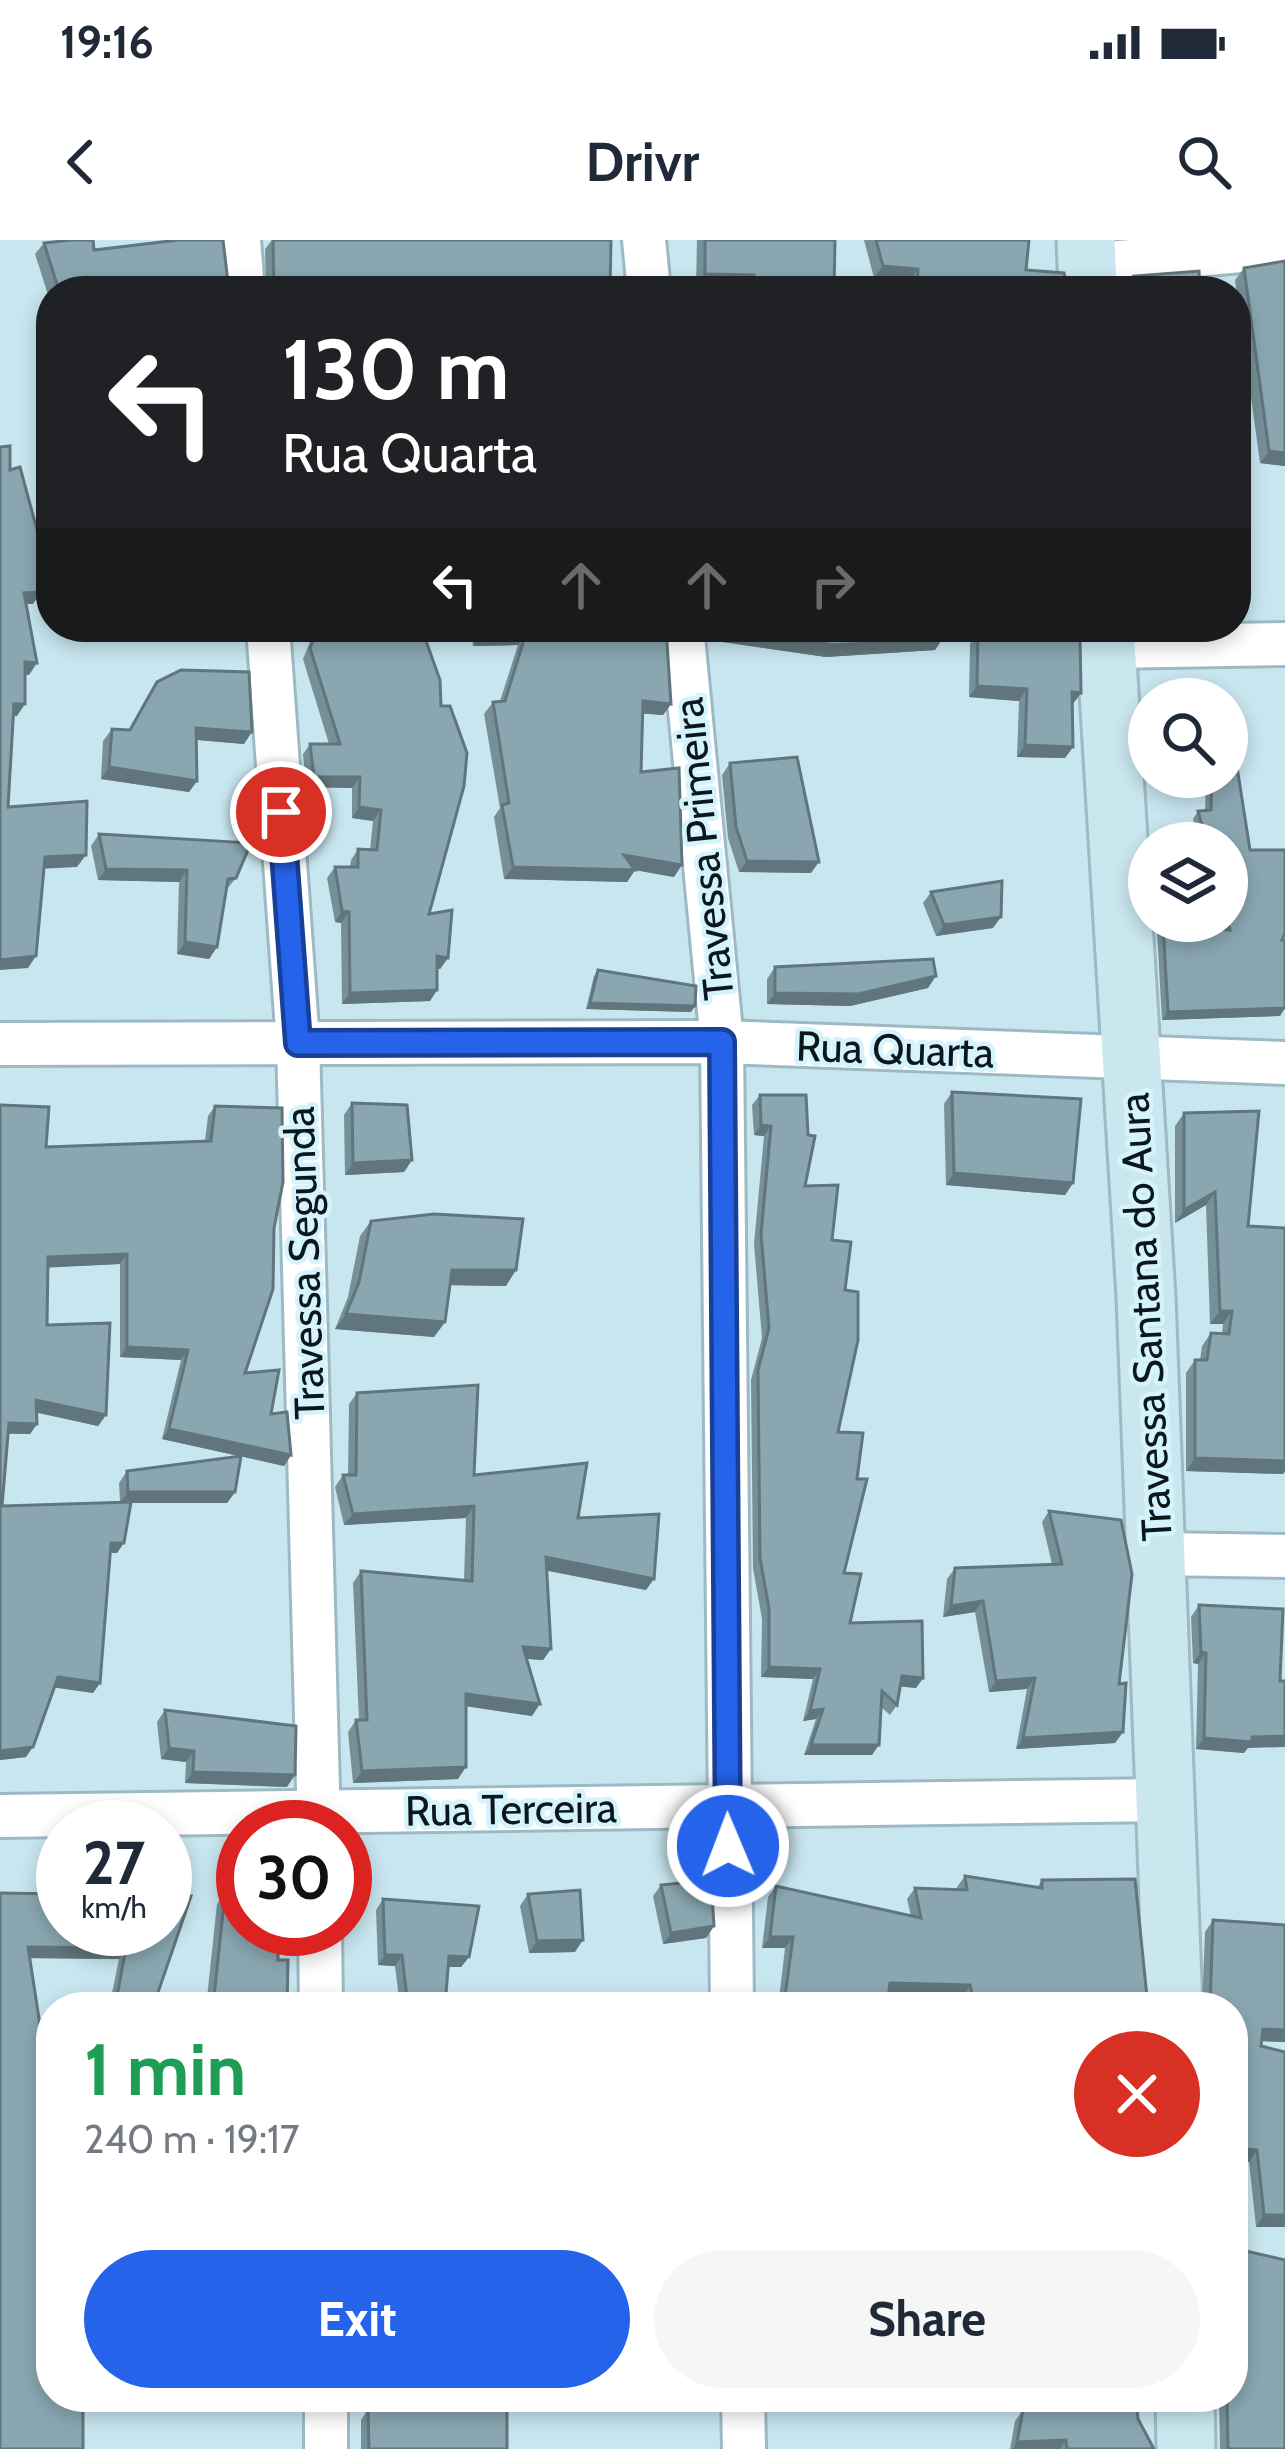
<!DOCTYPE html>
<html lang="en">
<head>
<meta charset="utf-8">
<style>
	body { margin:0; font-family:Cabin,sans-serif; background:#f6f6f7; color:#1f2937; height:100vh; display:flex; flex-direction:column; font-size:45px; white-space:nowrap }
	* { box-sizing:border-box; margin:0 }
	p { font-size:39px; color:#747a83 }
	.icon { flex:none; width:66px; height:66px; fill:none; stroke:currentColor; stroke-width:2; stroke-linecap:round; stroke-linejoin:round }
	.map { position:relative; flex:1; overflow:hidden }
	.panel { position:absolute; left:36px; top:1752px; width:1212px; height:420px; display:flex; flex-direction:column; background:#fff; border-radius:48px; box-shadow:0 6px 18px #0003 }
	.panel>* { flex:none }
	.banner { position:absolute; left:36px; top:36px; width:1215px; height:366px; border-radius:48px; box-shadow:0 6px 18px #0003; background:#202124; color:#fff; overflow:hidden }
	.controls { position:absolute; left:1128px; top:438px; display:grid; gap:24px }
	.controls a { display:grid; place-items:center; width:120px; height:120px; border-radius:50%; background:#fff; box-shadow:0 6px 18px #0003; font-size:60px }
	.speed { position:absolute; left:36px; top:1560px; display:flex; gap:24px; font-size:60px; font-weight:700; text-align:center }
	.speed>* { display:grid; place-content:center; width:156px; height:156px; border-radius:50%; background:#fff; box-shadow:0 6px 18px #0003; line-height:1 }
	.speed small { font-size:30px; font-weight:400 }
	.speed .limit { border:18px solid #d22; background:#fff; color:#111 }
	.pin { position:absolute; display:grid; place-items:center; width:102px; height:102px; color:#fff; margin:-51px; border:6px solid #fff; border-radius:50%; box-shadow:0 3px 12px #0007 }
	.me { position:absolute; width:132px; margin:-66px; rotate:359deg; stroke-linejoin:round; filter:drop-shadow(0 0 9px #0008) }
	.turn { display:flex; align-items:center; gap:42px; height:252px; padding:0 48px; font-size:54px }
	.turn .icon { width:156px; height:156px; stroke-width:2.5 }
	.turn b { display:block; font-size:84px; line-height:102px }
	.lanes { display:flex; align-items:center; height:114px; padding:0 48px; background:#0003; justify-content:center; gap:60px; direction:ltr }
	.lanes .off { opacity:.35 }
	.round { display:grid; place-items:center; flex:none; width:126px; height:126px; border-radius:63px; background:#f6f6f7 }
	.summary { display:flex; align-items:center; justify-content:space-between; height:204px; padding:0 48px }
	h1 { font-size:72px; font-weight:800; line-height:90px; color:#1e9e55 }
	.action { display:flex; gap:24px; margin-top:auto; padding:24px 48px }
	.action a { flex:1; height:138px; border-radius:72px; background:#2563eb; color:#fff; font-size:48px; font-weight:800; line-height:138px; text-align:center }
	.action a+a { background:#f6f6f7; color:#1f2937 }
	.status { display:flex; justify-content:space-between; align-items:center; height:84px; padding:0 60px; background:#fff; direction:ltr }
	.status svg { height:33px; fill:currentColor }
	header { display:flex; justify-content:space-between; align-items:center; height:156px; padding:0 48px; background:#fff; font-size:54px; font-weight:800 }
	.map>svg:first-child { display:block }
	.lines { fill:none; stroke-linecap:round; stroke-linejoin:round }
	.street-casing { stroke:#9dbac4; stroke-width:48 }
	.secondary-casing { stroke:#9dbac4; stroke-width:63 }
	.street { stroke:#fff; stroke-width:42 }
	.secondary { stroke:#cae7ef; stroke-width:57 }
	.wall { fill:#779098; fill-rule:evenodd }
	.shaded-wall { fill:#61757c }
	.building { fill:#8aa7b1; stroke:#61757c; stroke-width:3 }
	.route-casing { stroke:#184099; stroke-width:30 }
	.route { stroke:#2563eb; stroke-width:21 }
	.labels { text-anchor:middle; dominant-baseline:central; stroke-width:9; stroke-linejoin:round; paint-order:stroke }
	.street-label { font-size:42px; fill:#0c171b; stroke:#d5f3fd }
</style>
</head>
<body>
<div class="status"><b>19:16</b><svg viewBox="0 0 49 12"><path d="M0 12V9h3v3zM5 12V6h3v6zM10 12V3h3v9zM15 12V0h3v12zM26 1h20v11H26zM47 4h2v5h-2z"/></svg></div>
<header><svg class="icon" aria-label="back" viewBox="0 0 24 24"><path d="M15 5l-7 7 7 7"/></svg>Drivr<svg class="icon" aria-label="search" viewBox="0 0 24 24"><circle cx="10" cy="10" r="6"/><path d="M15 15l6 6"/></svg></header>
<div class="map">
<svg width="1285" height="2209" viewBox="0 0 1285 2209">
	<rect width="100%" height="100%" fill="#c8e6f0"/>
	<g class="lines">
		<g class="street-casing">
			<g id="street">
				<path d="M239 0 243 51"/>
				<path d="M644 0 649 51"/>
				<path d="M1087 25 1285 7"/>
				<path d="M268 387 298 803 319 1587"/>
				<path d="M682 387 722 802 732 1767"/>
				<path d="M1106 407 1285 404"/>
				<path d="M0 804 722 802 1285 823"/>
				<path d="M1157 1314 1285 1316"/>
				<path d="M0 1576 1166 1560"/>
				<path d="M320 1689 321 1767"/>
				<path d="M326 2157V2209"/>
				<path d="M743 2157 744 2209"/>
			</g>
		</g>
		<g class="secondary-casing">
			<g id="secondary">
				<path d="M1086 0 1088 51"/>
				<path d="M1105 387 1146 1057 1173 1767"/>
				<path d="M1185 2157 1186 2209"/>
			</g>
		</g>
		<use href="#street" class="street"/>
		<use href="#secondary" class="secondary"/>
	</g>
	<g class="wall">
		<path d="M173 0H223L229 51H51V64L35 14 44 3 94 10 171 2Z"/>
		<path d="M272 0H611L610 51H266L265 9Z"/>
		<path d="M697 0H835L834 51H745L746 47 696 46Z"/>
		<path d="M864 0H1029L1026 30 1068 51H909V42L874 38Z"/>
		<path d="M1285 21V226L1260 223 1235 40 1244 28Z"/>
		<path d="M1134 36 1200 51H1127L1126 47Z"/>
		<path d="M316 387H421L429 674 448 718 440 729 437 728V750L430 761 342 764 341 683 335 682 327 638 335 627H350L351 620 358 609 370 610 373 581 352 578V548L306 547 303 514 310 504H329L303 419Z"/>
		<path d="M470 387H666L671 464 663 475 642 473 641 532 674 637 635 630 627 642 504 639 494 577 500 568 484 474 493 462 500 461 518 405 473 406Z"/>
		<path d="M706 387H943V398L935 410 826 417 709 400Z"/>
		<path d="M978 393 1081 453 1072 464 1073 507 1065 518 1017 517 1019 461 969 457 970 404Z"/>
		<path d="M157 442 244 504 196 500 197 541 189 552 101 539 103 501 112 489 129 490Z"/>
		<path d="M730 523 811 633 739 632 728 598 722 535Z"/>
		<path d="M1206 537H1227L1250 610 1282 700 1280 776 1162 780 1157 692 1163 684 1222 689 1219 681H1227V603H1199L1193 579 1198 571H1205Z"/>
		<path d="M99 594 236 638 226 650 217 707 209 719 177 714 179 642 98 640 91 606Z"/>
		<path d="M931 652 993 688 936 696 923 663Z"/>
		<path d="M775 727 928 748 850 766 767 764V739Z"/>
		<path d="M598 730 691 772 586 769 594 736Z"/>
		<path d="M952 852 1073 943 1065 955 946 945 944 864Z"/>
		<path d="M760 855 832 1000 845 1050 838 1192 844 1333 850 1383 923 1438 916 1448 900 1446 897 1465 890 1475 881 1467 872 1515H804L816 1479 803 1481 813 1439 761 1437 762 1379 753 1328 751 1140 762 1098 754 1004 764 896 754 895 752 865Z"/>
		<path d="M352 863 412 920 404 932 345 935 344 875Z"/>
		<path d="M0 865 46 907 205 901 208 876 215 866 245 1133 271 1174 291 1215 284 1226 241 1216 235 1252 227 1263H131L117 1313H110L100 1443 93 1453 54 1447 26 1517 0 1520ZM120 1024V1117L181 1120 162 1199 239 1216 127 1231 119 1243 120 1262 2 1266 8 1194H30L37 1184V1172L98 1186 106 1175 47 1085 48 1027Z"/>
		<path d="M1184 873 1248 986 1283 1234 1186 1231V1133L1195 1120H1200L1202 1106 1211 1093 1222 1094 1223 1084H1210L1206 965 1175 983V886Z"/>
		<path d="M371 981 506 1046 450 1045 445 1082 434 1097 335 1089 348 1057 360 996Z"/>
		<path d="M357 1153 474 1235 578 1278 646 1350 547 1330 551 1409 543 1420 527 1419 532 1476 466 1466 458 1539 353 1543 348 1492 356 1480H359L353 1343 361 1331 464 1340 466 1278 344 1285 335 1247 343 1235H348L349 1164Z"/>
		<path d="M1049 1271 1119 1444 1123 1492 1115 1503 1016 1509 1027 1449 989 1452 975 1372 943 1377 947 1339 955 1328 1052 1324 1042 1282Z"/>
		<path d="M1199 1365 1280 1441 1244 1513 1196 1509 1198 1424 1193 1423 1191 1377Z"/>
		<path d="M165 1470 287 1547 185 1543 186 1522 161 1519 157 1482Z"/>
		<path d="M965 1636 1037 1648 1042 1640 1148 1767H965L963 1756 888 1754 887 1767H773L779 1759 785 1708H762L768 1657 776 1646 911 1676 907 1659 915 1648 957 1649V1647Z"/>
		<path d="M661 1645 714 1686 706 1698 663 1704 653 1656Z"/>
		<path d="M0 1653 165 1689 153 1767H109L119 1719 30 1718 51 2157 0 2209Z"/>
		<path d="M225 1653 278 1720 287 1767H206L217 1664Z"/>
		<path d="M528 1654 575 1712 529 1713 520 1666Z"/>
		<path d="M383 1659 469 1717 461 1727H448L445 1767H400L395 1726 378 1725 376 1670Z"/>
		<path d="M1213 1680 1285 1685V1802L1261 1801V1806L1285 1812V1987H1256L1249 1922 1233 1919V1767H1202L1205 1692Z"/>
		<path d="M395 2157H507V2209H361V2180L368 2169H397Z"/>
		<path d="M1027 2157H1136L1138 2179 1154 2209H1010L1015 2181 1023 2170H1026Z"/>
		<path d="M1219 2157H1233L1285 2209H1220Z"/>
	</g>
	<g class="shaded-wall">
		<path d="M883 26 918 29 909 42 874 38Z"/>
		<path d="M705 34 754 35 746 47 696 46Z"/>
		<path d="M575 42 569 51H503L506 47Z"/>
		<path d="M459 46 455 51H419Z"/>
		<path d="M1269 211 1285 213V226L1260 223Z"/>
		<path d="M51 336V348H34L42 337Z"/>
		<path d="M41 352 33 364H16L24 353Z"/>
		<path d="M717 388 943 398 935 410 826 417 709 400Z"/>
		<path d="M526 393 518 405 473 406 481 394Z"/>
		<path d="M25 422 37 423 29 435 17 434Z"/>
		<path d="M977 446 1027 449 1019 461 969 457Z"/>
		<path d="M1072 452 1081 453 1073 464H1064Z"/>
		<path d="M643 461 671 464 663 475 634 473Z"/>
		<path d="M14 464H25L17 476H6Z"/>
		<path d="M196 488 252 492 244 504 188 499Z"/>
		<path d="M1025 505 1073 507 1065 518 1017 517Z"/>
		<path d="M109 527 197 541 189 552 101 539Z"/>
		<path d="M314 537H360L352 548 306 547Z"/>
		<path d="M359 567 381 570 373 581 352 578Z"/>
		<path d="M86 615 77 627 37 629 45 617Z"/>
		<path d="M624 615 682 625 674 637 635 630 627 642 504 639 513 627Z"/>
		<path d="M747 621 819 622 811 633 739 632Z"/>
		<path d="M106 629 187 630 179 642 98 640Z"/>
		<path d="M342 671 349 672 341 683 335 682Z"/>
		<path d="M1001 677 993 688 936 696 944 685Z"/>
		<path d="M185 702 217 707 209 719 177 714Z"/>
		<path d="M36 716 28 728 0 730V720Z"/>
		<path d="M437 716 448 718 440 729 430 727Z"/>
		<path d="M936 736 928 748 850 766 767 764 775 753Z"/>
		<path d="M437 750 430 761 342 764 350 753Z"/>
		<path d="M590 763 695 766 691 772 586 769Z"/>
		<path d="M1285 768 1280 776 1162 780 1168 772Z"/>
		<path d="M761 885 771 886 764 896 754 895Z"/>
		<path d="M412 920 404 932 345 935 353 923Z"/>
		<path d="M954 933 1073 943 1065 955 946 945Z"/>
		<path d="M1215 952 1206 965 1175 983 1184 970Z"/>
		<path d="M127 1014 120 1024 41 1028 48 1017Z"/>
		<path d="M452 1030H516L506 1046 441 1045Z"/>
		<path d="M1220 1071H1232L1223 1084H1210Z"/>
		<path d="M346 1074 445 1082 434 1097 335 1089Z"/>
		<path d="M127 1107 188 1110 181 1120 120 1117Z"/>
		<path d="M36 1160 106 1175 98 1186 29 1171Z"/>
		<path d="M9 1183 37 1184 30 1194 2 1193Z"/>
		<path d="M169 1189 291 1215 284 1226 162 1199Z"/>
		<path d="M1195 1218 1285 1221V1232L1283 1234 1186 1231Z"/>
		<path d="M128 1252H235L227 1263H120Z"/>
		<path d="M474 1266 466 1278 344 1285 353 1274Z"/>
		<path d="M111 1303H124L117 1313H104Z"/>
		<path d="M546 1317 654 1339 646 1350 538 1329Z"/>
		<path d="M983 1361 975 1372 943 1377 951 1366Z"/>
		<path d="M523 1407 551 1409 543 1420 515 1418Z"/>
		<path d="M1201 1412 1206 1413 1198 1424 1193 1423Z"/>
		<path d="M769 1427 820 1429 813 1439 761 1437Z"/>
		<path d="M902 1436 923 1438 916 1448 895 1446Z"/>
		<path d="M58 1437 100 1443 93 1453 51 1447Z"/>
		<path d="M1035 1438 1027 1449 989 1452 996 1441Z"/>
		<path d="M466 1454 540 1464 532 1476 458 1465Z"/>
		<path d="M823 1469 816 1479 803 1481 810 1471Z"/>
		<path d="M1123 1492 1115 1503 1016 1509 1023 1498Z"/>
		<path d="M1285 1496V1507L1248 1508 1244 1513 1196 1509 1204 1498Z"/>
		<path d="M811 1505H879L872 1515H804Z"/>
		<path d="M33 1507 26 1517 0 1520V1511Z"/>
		<path d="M169 1508 194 1511 186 1522 161 1519Z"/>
		<path d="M466 1527 458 1539 353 1543 362 1531Z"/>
		<path d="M193 1532 295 1535 287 1547 185 1543Z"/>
		<path d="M714 1686 706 1698 663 1704 671 1693Z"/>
		<path d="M770 1697H793L785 1708H762Z"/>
		<path d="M583 1700 575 1712 529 1713 537 1701Z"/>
		<path d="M28 1707 126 1708 119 1719 20 1718Z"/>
		<path d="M385 1715H402L395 1726 378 1725Z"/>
		<path d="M449 1716 469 1717 461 1727H442Z"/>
		<path d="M890 1743 970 1745 963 1756 882 1754Z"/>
		<path d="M1263 1789 1285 1790V1802L1255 1801Z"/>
		<path d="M1233 1907 1257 1910 1249 1922 1233 1919Z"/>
		<path d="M1264 1975H1285V1987H1256Z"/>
		<path d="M215 2157H283L214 2159Z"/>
		<path d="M1066 2200 1060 2209H1013L1017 2202Z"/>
	</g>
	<g class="building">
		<path d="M71 0H93L94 10 178 0H223L229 51H59L44 3Z"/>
		<path d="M273 0H611L610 51H574L575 42 506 47 505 51H459V46L419 51H414L413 47 388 51H272L274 49Z"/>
		<path d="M705 0H835L834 51H753L754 35 705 34Z"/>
		<path d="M876 0H1029L1026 30 1064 33 1068 51H917L918 29 883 26Z"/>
		<path d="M1285 21V213L1269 211 1244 28Z"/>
		<path d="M1199 31 1200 51H1139L1134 36Z"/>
		<path d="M10 206V230L20 227 37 290H51V336L42 337 41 352 24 353 37 423 25 422V464H14L8 567 87 561 86 615 45 617 36 716 0 720V207Z"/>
		<path d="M319 387H421L440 440 441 466H450L467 513 464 546 429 674 452 670 448 718 437 716V750L350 753 349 672 342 671 335 627H358V609L377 610 381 570 359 567 360 537H314L310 504H340L310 408Z"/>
		<path d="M480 387H666L671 464 643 461 641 532 679 528 682 625 624 615 635 630 513 627 502 565 509 563 493 462 505 461 526 393 481 394Z"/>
		<path d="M717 387H943V398L834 405Z"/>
		<path d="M978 393 1080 395 1081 453 1072 452 1073 507 1025 505 1027 449 977 446Z"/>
		<path d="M181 430 249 432 252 492 196 488 197 541 109 527 112 489 130 490 157 442Z"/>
		<path d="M1227 482H1230L1250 610H1285V693L1282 700H1285V768L1168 772 1163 684 1230 690 1227 679V603H1207L1198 571 1211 570 1212 537H1227Z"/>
		<path d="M797 517 819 622 747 621 736 587 730 523Z"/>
		<path d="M99 594 251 603 236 638 228 639 217 707 185 702 187 630 106 629Z"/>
		<path d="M1002 641 1001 677 944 685 931 652Z"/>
		<path d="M933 719 936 736 858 754 775 753V727Z"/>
		<path d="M598 730 696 746 695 766 590 763Z"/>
		<path d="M952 852 1081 859 1073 943 954 933Z"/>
		<path d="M760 855H806L808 895 815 896 805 946 838 945 832 1000 851 1002 845 1050 858 1052V1100L838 1192 863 1193 857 1239H867L844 1333 861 1334 850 1383 922 1381 923 1438 902 1436 897 1465 882 1451 879 1505H811L823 1469 810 1471 820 1429 769 1427V1369L760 1318 758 1130 769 1088 761 994 771 886 761 885Z"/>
		<path d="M352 863 407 865 412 920 353 923Z"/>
		<path d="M0 865 49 867 46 907 211 901 215 866 282 868 283 942 274 988 273 1049 245 1133 279 1130 271 1174 287 1172 291 1215 169 1189 188 1110 127 1107V1014L48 1017 47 1085 110 1083 106 1175 36 1160 37 1184 9 1183 2 1266 131 1262 124 1303H111L100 1443 58 1437 33 1507 0 1511Z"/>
		<path d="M1259 871 1248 986 1285 988V1221L1195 1218V1120H1207L1211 1093 1229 1094 1232 1071H1220L1215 952 1184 970V873Z"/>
		<path d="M434 974 523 979 516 1030H452L445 1082 346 1074 359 1042 371 981Z"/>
		<path d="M478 1145 474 1235 587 1223 578 1278 659 1274 654 1339 546 1317 551 1409 523 1407 540 1464 466 1454V1527L362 1531 356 1480H367L361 1331 472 1341 474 1266 353 1274 343 1235H356L357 1153Z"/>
		<path d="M241 1216 235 1252H128L127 1231Z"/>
		<path d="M1049 1271 1121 1280 1132 1334 1119 1444 1126 1443 1123 1492 1023 1498 1035 1438 996 1441 983 1361 951 1366 955 1328 1062 1324Z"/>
		<path d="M1199 1365 1283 1369 1280 1441H1285V1496L1252 1497V1502L1204 1498 1206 1413 1201 1412Z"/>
		<path d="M165 1470 296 1486 295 1535 193 1532 194 1511 169 1508Z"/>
		<path d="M965 1636 1042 1648V1640L1135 1639 1148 1767H975L970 1745 890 1743 887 1767H779V1758L785 1757 793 1697H770L776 1646 921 1678 915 1648 967 1650Z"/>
		<path d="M711 1640 714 1686 671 1693 661 1645Z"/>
		<path d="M580 1650 583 1700 537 1701 528 1654Z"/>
		<path d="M0 1653 63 1654V1689H165V1656H191L153 1767H115L126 1708 28 1707 40 1785 48 1784 51 2157H83V2209H0Z"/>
		<path d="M225 1653H243V1689H278V1720H288L287 1767H213Z"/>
		<path d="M383 1659 479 1666 469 1717 449 1716 445 1767H408L402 1715H385Z"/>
		<path d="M1213 1680 1285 1685V1790L1263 1789 1261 1806 1285 1812V1975H1264L1257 1910 1233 1907V1767H1210Z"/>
		<path d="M1233 2008 1285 2020V2209H1228L1227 2157H1233Z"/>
		<path d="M404 2157H507V2209H369L368 2169H407Z"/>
		<path d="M1034 2157H1136L1138 2179 1154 2209H1067L1066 2200 1017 2202 1023 2170 1033 2169Z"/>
	</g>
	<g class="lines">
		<g class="route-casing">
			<path id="route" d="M281 572 298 803 722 802 728 1606"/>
		</g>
		<use href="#route" class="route"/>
	</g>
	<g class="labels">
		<g class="street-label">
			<text transform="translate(703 609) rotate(-96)">Travessa Primeira</text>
			<text transform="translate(895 809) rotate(2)">Rua Quarta</text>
			<text transform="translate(304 1023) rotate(-92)">Travessa Segunda</text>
			<text transform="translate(1145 1077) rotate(-93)">Travessa Santana do Aura</text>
			<text transform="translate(511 1569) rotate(-1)">Rua Terceira</text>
		</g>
	</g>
</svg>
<div class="controls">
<a><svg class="icon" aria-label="search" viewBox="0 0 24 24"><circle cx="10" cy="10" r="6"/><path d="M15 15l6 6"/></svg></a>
<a><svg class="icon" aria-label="layers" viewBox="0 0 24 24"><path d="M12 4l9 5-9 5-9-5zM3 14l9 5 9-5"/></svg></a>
</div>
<div class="speed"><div>27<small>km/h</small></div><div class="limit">30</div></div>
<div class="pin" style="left:281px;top:572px;background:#d93025"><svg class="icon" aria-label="arrive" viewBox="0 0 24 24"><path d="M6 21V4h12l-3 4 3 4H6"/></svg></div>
<svg class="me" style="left:728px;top:1606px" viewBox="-20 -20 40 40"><circle r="17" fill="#2563eb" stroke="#fff" stroke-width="3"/><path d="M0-11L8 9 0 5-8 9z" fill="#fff"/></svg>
<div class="banner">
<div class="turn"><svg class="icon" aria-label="left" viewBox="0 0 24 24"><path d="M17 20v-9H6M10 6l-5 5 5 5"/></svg><div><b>130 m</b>Rua Quarta</div></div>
<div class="lanes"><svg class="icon" aria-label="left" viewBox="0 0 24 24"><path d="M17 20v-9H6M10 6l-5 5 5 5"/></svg><svg class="icon off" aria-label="ahead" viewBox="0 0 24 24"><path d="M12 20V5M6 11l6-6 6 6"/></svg><svg class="icon off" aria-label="ahead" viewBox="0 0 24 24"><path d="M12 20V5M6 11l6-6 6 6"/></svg><svg class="icon off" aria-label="right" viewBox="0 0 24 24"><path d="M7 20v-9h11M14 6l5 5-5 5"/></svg></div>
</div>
<section class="panel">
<div class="summary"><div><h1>1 min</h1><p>240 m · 19:17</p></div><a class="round" style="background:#d93025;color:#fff"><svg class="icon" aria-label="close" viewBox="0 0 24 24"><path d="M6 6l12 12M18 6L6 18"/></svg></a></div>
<div class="action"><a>Exit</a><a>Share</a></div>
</section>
</div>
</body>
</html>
